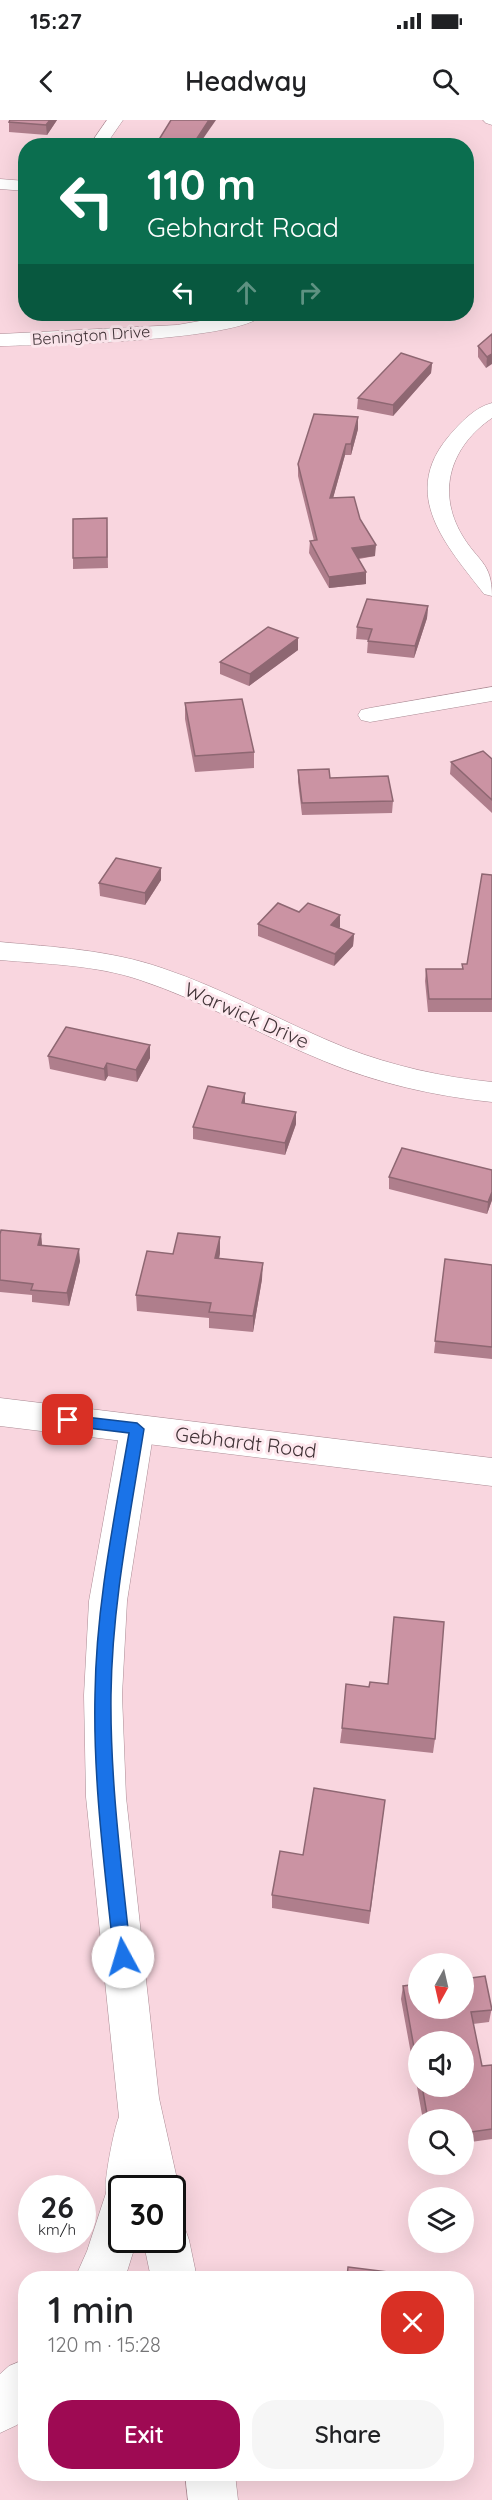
<!DOCTYPE html>
<html lang="en">
<head>
<meta charset="utf-8">
<style>
	body { margin:0; font-family:Quicksand,sans-serif; background:#f6f6f6; color:#202124; height:100vh; display:flex; flex-direction:column; font-size:22px; white-space:nowrap }
	* { box-sizing:border-box; margin:0 }
	p { font-size:20px; color:#757577 }
	.icon { flex:none; width:33px; height:33px; fill:none; stroke:currentColor; stroke-width:2; stroke-linecap:round; stroke-linejoin:round }
	.map { position:relative; flex:1; overflow:hidden }
	.details { position:absolute; left:18px; top:2151px; width:456px; height:210px; display:flex; flex-direction:column; background:#fff; border-radius:24px; box-shadow:0 6px 24px #0002 }
	.details>* { flex:none }
	.top-card { position:absolute; left:18px; top:18px; width:456px; height:183px; border-radius:24px; box-shadow:0 6px 24px #0002; background:#0b6e4f; color:#fff; overflow:hidden }
	.needle { width:39px; rotate:188deg }
	.buttons { position:absolute; left:408px; top:1833px; display:grid; gap:12px }
	.buttons a { display:grid; place-items:center; width:66px; height:66px; border-radius:50%; background:#fff; box-shadow:0 6px 24px #0002; font-size:30px }
	.speed { position:absolute; left:18px; top:2055px; display:flex; gap:12px; font-size:30px; font-weight:700; text-align:center }
	.speed>* { display:grid; place-content:center; width:78px; height:78px; border-radius:50%; background:#fff; box-shadow:0 6px 24px #0002; line-height:1 }
	.speed small { font-size:15px; font-weight:400 }
	.speed .limit { border:3px solid #111; border-radius:9px; background:#fff; color:#111 }
	.pin { position:absolute; display:grid; place-items:center; width:51px; height:51px; color:#fff; margin:-26px; border-radius:12px; box-shadow:0 3px 9px #0006 }
	.me { position:absolute; width:66px; margin:-33px; rotate:354deg; stroke-linejoin:round; filter:drop-shadow(0 0 4px #0008) }
	.turn { display:flex; align-items:center; gap:21px; height:126px; padding:0 30px; font-size:27px }
	.turn .icon { width:78px; height:78px; stroke-width:2.5 }
	.turn b { display:block; font-size:42px; line-height:51px }
	.lanes { display:flex; align-items:center; height:57px; padding:0 30px; background:#0003; justify-content:center; gap:30px; direction:ltr }
	.lanes .off { opacity:.35 }
	.round { display:grid; place-items:center; flex:none; width:63px; height:63px; border-radius:24px; background:#f6f6f6 }
	.head { display:flex; align-items:center; justify-content:space-between; height:102px; padding:0 30px }
	h1 { font-size:36px; font-weight:600; line-height:45px }
	.cta { display:flex; gap:12px; margin-top:auto; padding:12px 30px }
	.cta a { flex:1; height:69px; border-radius:24px; background:#9e0a53; color:#fff; font-size:24px; font-weight:600; line-height:69px; text-align:center }
	.cta a+a { background:#f6f6f6; color:#202124 }
	.status { display:flex; justify-content:space-between; align-items:center; height:42px; padding:0 30px; background:#fff; direction:ltr }
	.status svg { height:16px; fill:currentColor }
	header { display:flex; justify-content:space-between; align-items:center; height:78px; padding:0 30px; background:#fff; font-size:27px; font-weight:600 }
	.map>svg:first-child { display:block }
	.lines { fill:none; stroke-linecap:round; stroke-linejoin:round }
	.street-casing { stroke:#ab8b94; stroke-width:1 }
	.secondary-casing { stroke:#ab8b94; stroke-width:1 }
	.street { fill:#fff; fill-rule:evenodd }
	.secondary { fill:#fff; fill-rule:evenodd }
	.wall { fill:#af7e8c; fill-rule:evenodd }
	.shaded-wall { fill:#8e6772 }
	.building { fill:#cb93a3; stroke:#8e6772; stroke-width:1.5 }
	.route { fill:#1a73e8; stroke:#114b97; stroke-width:1.5 }
	.labels { text-anchor:middle; dominant-baseline:central; stroke-width:6; stroke-linejoin:round; paint-order:stroke }
	.far-street-label { font-size:16px; fill:#413337; stroke:#fde7ed }
	.street-label { font-size:20px; fill:#413337; stroke:#fde7ed }
</style>
</head>
<body>
<div class="status"><b>15:27</b><svg viewBox="0 0 49 12"><path d="M0 12V9h3v3zM5 12V6h3v6zM10 12V3h3v9zM15 12V0h3v12zM26 1h20v11H26zM47 4h2v5h-2z"/></svg></div>
<header><svg class="icon" aria-label="back" viewBox="0 0 24 24"><path d="M15 5l-7 7 7 7"/></svg>Headway<svg class="icon" aria-label="search" viewBox="0 0 24 24"><circle cx="10" cy="10" r="6"/><path d="M15 15l6 6"/></svg></header>
<div class="map">
<svg width="492" height="2380" viewBox="0 0 492 2380">
	<rect width="100%" height="100%" fill="#f9d6df"/>
	<g class="lines">
		<g class="street-casing">
			<g id="street">
				<path d="M107 0H123L105 26H89Z"/>
				<path d="M483 0H492V5L486 3Z"/>
				<path d="M0 59 26 61V71L0 69Z"/>
				<path d="M240 194H263C245 221 40 225 0 226V214L177 205Z"/>
				<path d="M492 283V298C451 326 436 371 462 415 478 442 492 442 492 476L484 474C447 426 399 375 449 316 460 303 475 287 492 283Z"/>
				<path d="M492 567V581L370 602 361 600 358 595 361 590 370 588Z"/>
				<path d="M0 822C54 827 110 830 162 848 225 869 284 903 346 928 393 946 442 957 492 962V982C434 976 377 963 324 941 262 916 204 881 140 860 96 845 46 844 0 840Z"/>
				<path d="M137 1295 149 1299 154 1309 127 1481 122 1575 126 1677 159 1978 179 2068 172 2084V2068H122V2120H137L125 2158H75L87 2131 106 2073C103 2065 114 2008 119 1997L86 1677 84 1575 89 1481 120 1309 125 1299Z"/>
				<path d="M172 2099 183 2103 189 2120 197 2158H151L143 2120H172Z"/>
				<path d="M26 2239V2298L17 2305 0 2313V2254L9 2246Z"/>
				<path d="M185 2354H235L238 2380H188Z"/>
			</g>
		</g>
		<g class="secondary-casing">
			<path id="secondary" d="M0 1278 492 1338V1366L0 1306Z"/>
		</g>
		<use href="#street" class="street"/>
		<use href="#secondary" class="secondary"/>
	</g>
	<g class="wall">
		<path d="M10 0H57L47 15 9 12V2Z"/>
		<path d="M492 214 486 248 478 237V226Z"/>
		<path d="M432 243 431 253 393 296 357 289 358 278Z"/>
		<path d="M358 309 351 335H345L333 378 360 399 375 436 359 439 366 464 329 468 309 433 310 421H314L298 356V344Z"/>
		<path d="M107 398 108 448 73 449V438Z"/>
		<path d="M428 486 427 498 414 538 367 533 368 520 356 519 357 507Z"/>
		<path d="M298 518V530L249 566 220 554V542Z"/>
		<path d="M185 583 254 632V648L195 652 185 599Z"/>
		<path d="M492 639V693L450 654 451 642Z"/>
		<path d="M298 650 330 658 393 681 392 693 302 695 298 662Z"/>
		<path d="M161 748V760L145 785 100 776 99 763Z"/>
		<path d="M492 755V892H428L425 861 426 849H462V844H467Z"/>
		<path d="M258 804 340 807 339 808 354 814 353 826 334 846 258 816Z"/>
		<path d="M48 936 150 938 137 962 108 956 105 961 50 949Z"/>
		<path d="M296 1004 285 1035 193 1019V1007Z"/>
		<path d="M492 1050V1080L487 1094 389 1069V1057Z"/>
		<path d="M0 1114H41L42 1125 80 1141 69 1186 32 1182V1175L0 1172Z"/>
		<path d="M220 1117V1133L219 1138 262 1159 253 1212 209 1208V1198L137 1191 136 1175 173 1134Z"/>
		<path d="M445 1139 492 1145V1239L434 1233Z"/>
		<path d="M342 1608 435 1619 433 1633 340 1623Z"/>
		<path d="M385 1680 369 1804 272 1788V1775Z"/>
		<path d="M403 1866 492 1887 489 1902 473 1904 482 1946 492 1945V2019L464 2023V2000H423L401 1879ZM418 1922 464 1966H418Z"/>
	</g>
	<g class="shaded-wall">
		<path d="M50 0H57L47 15 46 5Z"/>
		<path d="M209 0H216L198 26H192Z"/>
		<path d="M492 234V244L486 248 487 237Z"/>
		<path d="M432 243 431 253 393 296V285Z"/>
		<path d="M358 297V309L351 335V324Z"/>
		<path d="M346 324 345 335 330 389V378Z"/>
		<path d="M376 425 375 436 352 439V428Z"/>
		<path d="M366 452V464L329 468V457Z"/>
		<path d="M428 486 427 498 414 538 415 526Z"/>
		<path d="M298 518V530L249 566 250 554Z"/>
		<path d="M161 748V760L145 785V773Z"/>
		<path d="M340 795V807L330 817 331 805Z"/>
		<path d="M354 814 353 826 334 846 335 834Z"/>
		<path d="M150 925V938L137 962 136 950Z"/>
		<path d="M107 943 108 956 105 961 104 949Z"/>
		<path d="M245 973V985L242 983Z"/>
		<path d="M296 992V1004L285 1035V1023Z"/>
		<path d="M492 1072V1080L487 1094 488 1082Z"/>
		<path d="M41 1114 42 1126 38 1125Z"/>
		<path d="M220 1117V1133L216 1154 215 1138Z"/>
		<path d="M79 1129 80 1141 69 1186 67 1173Z"/>
		<path d="M263 1143 262 1159 253 1212V1196Z"/>
	</g>
	<g class="building">
		<path d="M10 0H50L46 5 9 2Z"/>
		<path d="M171 0H209L192 26H155Z"/>
		<path d="M492 214V234L487 237 478 226Z"/>
		<path d="M401 233 432 243 393 285 358 278Z"/>
		<path d="M314 294 358 297 351 324H346L330 378 354 377 360 399 376 425 352 428 366 452 329 457 310 421 317 420 298 344Z"/>
		<path d="M107 398V437L73 438V399Z"/>
		<path d="M367 479 428 486 415 526 368 521 372 509 357 507Z"/>
		<path d="M268 507 298 518 250 554 220 542Z"/>
		<path d="M242 579 254 632 195 636 185 583Z"/>
		<path d="M483 631 492 639V680L451 642Z"/>
		<path d="M329 649 330 658 388 656 393 681 302 683 298 650Z"/>
		<path d="M116 738 161 748 145 773 99 763Z"/>
		<path d="M482 754 492 755V879H429L426 849H463L462 844H467Z"/>
		<path d="M278 783 299 792 308 783 340 795 331 805 354 814 335 834 258 804Z"/>
		<path d="M66 907 150 925 136 950 107 943 104 949 48 936Z"/>
		<path d="M208 966 245 973 242 983 296 992 285 1023 193 1007Z"/>
		<path d="M402 1028 492 1050V1072L488 1082 389 1057Z"/>
		<path d="M1 1110 41 1114 38 1125 79 1129 67 1173 31 1170 33 1164 0 1160V1114Z"/>
		<path d="M178 1113 220 1117 215 1138 263 1143 253 1196 209 1192 211 1183 136 1175 147 1131 173 1134Z"/>
		<path d="M445 1139 492 1145V1227L435 1221Z"/>
		<path d="M394 1497 444 1502 435 1619 342 1608 346 1564 369 1567 370 1562 388 1564Z"/>
		<path d="M314 1668 385 1680 370 1791 272 1775 280 1731 303 1735Z"/>
		<path d="M485 1856 492 1890 471 1892 482 1946 492 1945V2009L464 2013V2000H428L422 1966H464V1922H418V1950L403 1866 418 1864V1888H464V1859Z"/>
		<path d="M348 2147 436 2158H347Z"/>
	</g>
	<path class="route" d="M68 1295 137 1303 144 1309C130 1397 112 1485 111 1575 110 1662 122 1750 131 1837L129 1843 123 1846 116 1843 114 1837C105 1750 93 1662 95 1575 96 1486 114 1400 129 1313L63 1305 61 1300Z"/>
	<g class="labels">
		<g class="far-street-label">
			<text transform="translate(91 215) rotate(-4)">Benington Drive</text>
		</g>
		<g class="street-label">
			<text transform="translate(247 895) rotate(24)">Warwick Drive</text>
			<text transform="translate(246 1322) rotate(7)">Gebhardt Road</text>
		</g>
	</g>
</svg>
<div class="buttons">
<a><svg class="needle" viewBox="-14 -14 28 28"><path d="M0-13l5 13h-10z" fill="#e53935"/><path d="M0 13l5-13h-10z" fill="#757577"/></svg></a>
<a><svg class="icon" aria-label="sound" viewBox="0 0 24 24"><path d="M4 9h4l5-4v14l-5-4H4zM17 9q2 3 0 6"/></svg></a>
<a><svg class="icon" aria-label="search" viewBox="0 0 24 24"><circle cx="10" cy="10" r="6"/><path d="M15 15l6 6"/></svg></a>
<a><svg class="icon" aria-label="layers" viewBox="0 0 24 24"><path d="M12 4l9 5-9 5-9-5zM3 14l9 5 9-5"/></svg></a>
</div>
<div class="speed"><div>26<small>km/h</small></div><div class="limit">30</div></div>
<div class="pin" style="left:68px;top:1300px;background:#d93025"><svg class="icon" aria-label="arrive" viewBox="0 0 24 24"><path d="M6 21V4h12l-3 4 3 4H6"/></svg></div>
<svg class="me" style="left:123px;top:1837px" viewBox="-20 -20 40 40"><circle r="19" fill="#fff"/><path d="M0-13L10 11 0 6-10 11z" fill="#1a73e8"/></svg>
<div class="top-card">
<div class="turn"><svg class="icon" aria-label="left" viewBox="0 0 24 24"><path d="M17 20v-9H6M10 6l-5 5 5 5"/></svg><div><b>110 m</b>Gebhardt Road</div></div>
<div class="lanes"><svg class="icon" aria-label="left" viewBox="0 0 24 24"><path d="M17 20v-9H6M10 6l-5 5 5 5"/></svg><svg class="icon off" aria-label="ahead" viewBox="0 0 24 24"><path d="M12 20V5M6 11l6-6 6 6"/></svg><svg class="icon off" aria-label="right" viewBox="0 0 24 24"><path d="M7 20v-9h11M14 6l5 5-5 5"/></svg></div>
</div>
<section class="details">
<div class="head"><div><h1>1 min</h1><p>120 m · 15:28</p></div><a class="round" style="background:#d93025;color:#fff"><svg class="icon" aria-label="close" viewBox="0 0 24 24"><path d="M6 6l12 12M18 6L6 18"/></svg></a></div>
<div class="cta"><a>Exit</a><a>Share</a></div>
</section>
</div>
</body>
</html>
